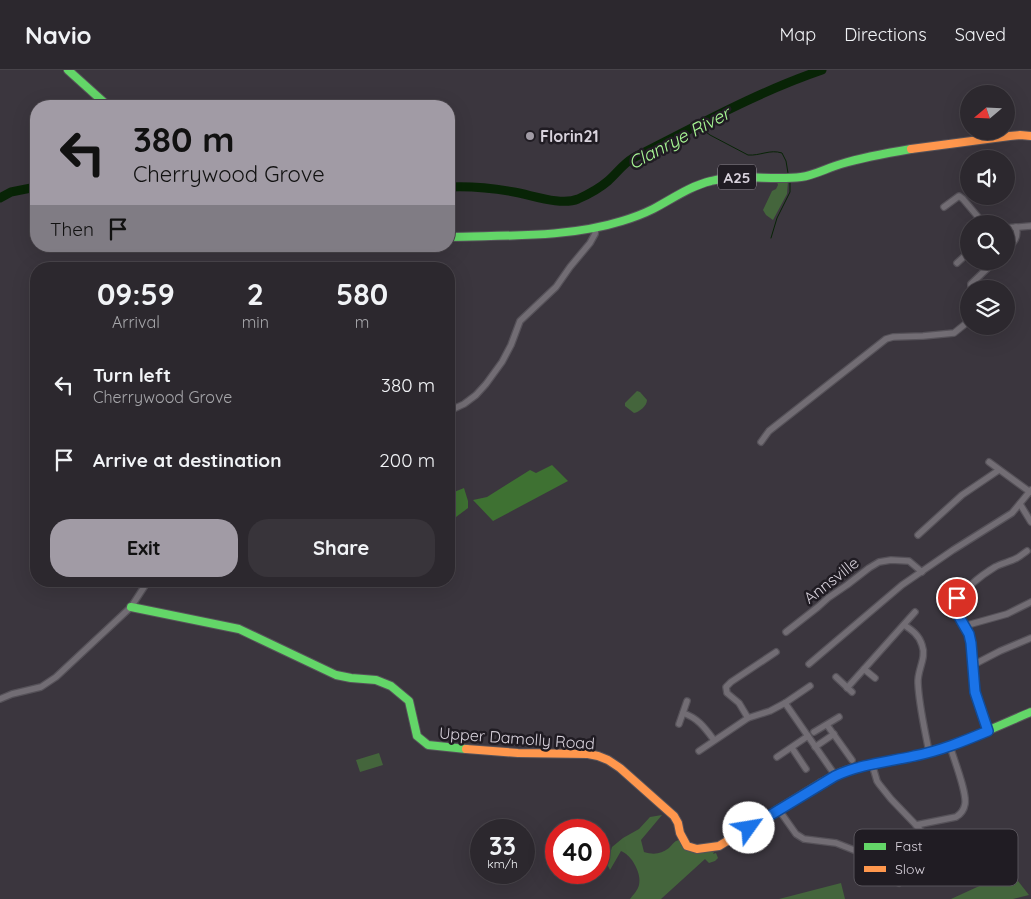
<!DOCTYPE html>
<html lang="en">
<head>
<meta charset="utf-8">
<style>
	body { margin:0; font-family:Quicksand,sans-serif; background:#38343a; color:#f1f3f6; height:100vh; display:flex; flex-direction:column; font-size:19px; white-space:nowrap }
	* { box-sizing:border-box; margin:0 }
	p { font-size:16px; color:#a6a6aa }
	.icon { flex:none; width:28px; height:28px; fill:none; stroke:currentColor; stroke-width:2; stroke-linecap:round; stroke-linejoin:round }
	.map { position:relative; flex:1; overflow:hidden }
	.drawer { position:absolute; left:30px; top:192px; width:425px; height:325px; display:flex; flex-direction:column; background:#2c282e; border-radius:20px; box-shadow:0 5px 20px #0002,0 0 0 1px #48444a }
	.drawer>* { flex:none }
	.guide { position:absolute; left:30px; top:30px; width:425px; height:152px; border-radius:20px; box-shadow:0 5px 20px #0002,0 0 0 1px #48444a; background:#a19ba5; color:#111; overflow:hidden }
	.needle { width:32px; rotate:251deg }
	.fabs { position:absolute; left:960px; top:15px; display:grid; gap:10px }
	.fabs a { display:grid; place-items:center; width:55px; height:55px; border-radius:50%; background:#2c282e; box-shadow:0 5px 20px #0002,0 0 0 1px #48444a; font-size:25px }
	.speed { position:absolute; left:470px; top:749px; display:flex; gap:10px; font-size:25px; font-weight:700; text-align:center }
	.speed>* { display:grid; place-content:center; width:65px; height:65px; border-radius:50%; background:#2c282e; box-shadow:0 5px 20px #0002,0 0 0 1px #48444a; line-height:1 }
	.speed small { font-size:12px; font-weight:400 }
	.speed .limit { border:8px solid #d22; background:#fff; color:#111 }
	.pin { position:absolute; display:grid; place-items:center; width:42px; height:42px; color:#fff; margin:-21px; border:2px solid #fff; border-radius:50%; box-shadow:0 1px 5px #0007 }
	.me { position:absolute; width:55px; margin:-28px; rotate:58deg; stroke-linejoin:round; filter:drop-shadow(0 0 4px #0008) }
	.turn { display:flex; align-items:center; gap:18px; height:105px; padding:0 20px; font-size:22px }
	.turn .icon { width:65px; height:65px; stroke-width:2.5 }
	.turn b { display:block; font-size:35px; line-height:42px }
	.then { display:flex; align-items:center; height:48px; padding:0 20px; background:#0003; gap:10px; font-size:19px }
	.eta { display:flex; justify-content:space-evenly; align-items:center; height:85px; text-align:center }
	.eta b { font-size:30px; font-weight:700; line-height:35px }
	.cta { display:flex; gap:10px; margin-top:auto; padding:10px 20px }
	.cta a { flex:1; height:58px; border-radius:20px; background:#a19ba5; color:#111; font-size:20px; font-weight:700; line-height:58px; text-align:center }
	.cta a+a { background:#38343a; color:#f1f3f6 }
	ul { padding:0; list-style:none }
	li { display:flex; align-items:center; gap:15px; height:75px; padding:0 20px }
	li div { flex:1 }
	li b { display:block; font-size:19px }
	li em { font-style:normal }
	header { display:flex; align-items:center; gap:30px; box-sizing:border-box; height:70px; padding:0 25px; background:#2c282e; border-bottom:1px solid #48444a }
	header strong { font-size:24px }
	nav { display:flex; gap:28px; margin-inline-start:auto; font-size:18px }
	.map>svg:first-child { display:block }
	.green { fill:#44653c }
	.forest { fill:#3e7132 }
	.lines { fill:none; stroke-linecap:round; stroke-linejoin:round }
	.stream { stroke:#082406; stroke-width:1 }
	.river { stroke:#082406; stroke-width:9 }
	.street-casing { stroke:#565259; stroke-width:8 }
	.fast-casing { stroke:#565259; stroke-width:10 }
	.slow-casing { stroke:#565259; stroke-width:10 }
	.street { stroke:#726d74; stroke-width:5.5 }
	.fast { stroke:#63d668; stroke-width:8 }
	.slow { stroke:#ff974d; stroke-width:8 }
	.route-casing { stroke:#114b97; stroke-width:12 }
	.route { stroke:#1a73e8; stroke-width:9 }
	.poi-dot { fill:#a19ba5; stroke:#201c23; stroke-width:2 }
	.labels { text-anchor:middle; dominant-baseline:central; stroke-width:5; stroke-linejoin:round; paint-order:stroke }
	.shield { fill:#201c23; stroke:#a19ba4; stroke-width:1 }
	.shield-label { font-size:15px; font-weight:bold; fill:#d8d2dc }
	.poi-label { font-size:16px; font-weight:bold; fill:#d8d2dc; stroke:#201c23; text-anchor:start }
	.street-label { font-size:16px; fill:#d8d2dc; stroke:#201c23 }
	.water-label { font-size:18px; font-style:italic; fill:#aafb96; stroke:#201c23 }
	.key { fill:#201c23; stroke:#57535a; stroke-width:1 }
	.key-label { font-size:14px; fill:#d8d2dc }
</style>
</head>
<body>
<header>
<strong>Navio</strong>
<nav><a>Map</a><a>Directions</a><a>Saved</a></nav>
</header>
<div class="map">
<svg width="1031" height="829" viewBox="0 0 1031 829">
	<rect width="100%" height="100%" fill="#3b363e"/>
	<g class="green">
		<path d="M777 112H788L787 124 773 150 766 145 763 140 772 121 776 119 778 115Z"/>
		<path d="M637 321 640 322 647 330C647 336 639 342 634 343L625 336V333Z"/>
		<path d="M379 683 383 695 360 702 356 690Z"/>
		<path d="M662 745 641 770 644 782C654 785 661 784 669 778 673 774 674 771 679 770L689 779 697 782H714L713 784 716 783 718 788 715 791 709 793 705 789 661 829H630C633 825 638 820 639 815 642 804 632 785 621 781L610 800 607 794 612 777 623 768 639 759 650 747Z"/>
		<path d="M999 807 1018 811 1029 825 1013 829H951Z"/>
		<path d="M841 813 845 829H779Z"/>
	</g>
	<g class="forest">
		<path d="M552 395 568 411 493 451 473 430 487 427 530 400 536 403Z"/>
		<path d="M464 418 468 431V438L456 447 455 440 449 443V424Z"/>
	</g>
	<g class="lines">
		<g class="stream">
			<path d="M698 56 710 65 748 85C760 86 770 79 782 83L786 91 788 103"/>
			<path d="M771 168 777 148 790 122V112"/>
		</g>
		<g class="river">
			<path d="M449 117C471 116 492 118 514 122 532 125 561 136 578 129 587 125 601 117 608 111 617 103 623 94 633 88 695 57 757 22 822 0"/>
			<path d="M0 128 11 122 36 117"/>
		</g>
		<g class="street-casing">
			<g id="street">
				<path d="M944 137 959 126 963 129 984 154"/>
				<path d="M1006 158 1031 156"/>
				<path d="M1006 180C1013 173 1019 168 1016 157"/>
				<path d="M957 193 969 182"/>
				<path d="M971 219V214L995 191"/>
				<path d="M449 341 464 334 476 325 486 314 502 292 511 275 520 251 556 217 570 197 590 173 595 164 596 157"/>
				<path d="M761 372 769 361 886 269 893 267 923 266 954 263 969 251"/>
				<path d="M989 392 1030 422"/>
				<path d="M1020 434 1031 452"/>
				<path d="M918 465 962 425 999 400"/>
				<path d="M904 555C912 560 919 565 922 575 927 588 917 600 918 613 919 636 925 660 929 682"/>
				<path d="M964 556 1007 544 1031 532"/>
				<path d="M786 562 818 537 828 528 847 515 869 498 879 492 891 490 909 491 922 502"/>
				<path d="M776 582 731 612 726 617 727 623 739 633 748 648 770 641 785 633 810 616"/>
				<path d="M809 594 902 515 953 480 1012 443 1031 420"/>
				<path d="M973 595 1000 581 1031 568"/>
				<path d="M864 599 875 608"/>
				<path d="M836 607 852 622"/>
				<path d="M847 618 915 542"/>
				<path d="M0 629 12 624 41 617 56 607 131 537 148 511"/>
				<path d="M785 633 835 705"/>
				<path d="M683 643C698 648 705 658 714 670"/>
				<path d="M679 654 687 631"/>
				<path d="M827 655 852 690"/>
				<path d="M988 661 975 622 971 573 969 564 954 538C956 524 983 504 995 497 1002 493 1010 492 1017 488 1021 486 1024 483 1027 481"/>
				<path d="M814 662 839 647"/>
				<path d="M815 677 834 664"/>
				<path d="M792 678 806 699"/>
				<path d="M699 681 748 648"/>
				<path d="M777 687 808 666"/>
				<path d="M872 694 877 711 879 714 891 729 916 755 947 792"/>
				<path d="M779 740 796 764 804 769 836 773 859 782 873 791 884 804 899 813"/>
				<path d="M916 755 956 747C961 744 964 740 965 734 967 722 954 690 950 676"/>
			</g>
		</g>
		<g class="fast-casing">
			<g id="fast">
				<path d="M68 0 108 36"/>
				<path d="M449 167C505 165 568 168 622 151 632 148 643 144 653 139 672 129 690 116 711 111 741 103 771 111 801 107 815 105 827 98 841 94 864 87 887 83 911 79"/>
				<path d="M131 537 239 559 336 605 351 608 376 610 391 616 409 631 417 666 428 675 466 679"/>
				<path d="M821 713C829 709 836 704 845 701 868 692 893 692 916 686 956 676 993 658 1031 642"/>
			</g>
		</g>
		<g class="slow-casing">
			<g id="slow">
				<path d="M911 79 1010 66 1020 65 1031 66"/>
				<path d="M466 679 518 683 588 684 598 686 608 690 620 698 674 746 678 753 680 763 687 776 697 779 719 776 821 713"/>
			</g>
		</g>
		<use href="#street" class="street"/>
		<use href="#fast" class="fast"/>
		<use href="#slow" class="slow"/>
	</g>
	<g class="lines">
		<g class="route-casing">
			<path id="route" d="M749 758 835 706C861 694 887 692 914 686 940 681 964 671 988 661L975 622 971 573 969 564 954 538 957 528"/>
		</g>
		<use href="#route" class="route"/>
	</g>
	<circle class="poi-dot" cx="530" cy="66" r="5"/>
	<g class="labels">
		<rect class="shield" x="718" y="94.5" width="38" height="25" rx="4"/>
		<g class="shield-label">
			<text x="737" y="107">A25</text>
		</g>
		<g class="poi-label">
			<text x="540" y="66">Florin21</text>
		</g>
		<g class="street-label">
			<text transform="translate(831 510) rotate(-38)">Annsville</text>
			<text transform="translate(517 668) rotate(4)">Upper Damolly Road</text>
		</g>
		<g class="water-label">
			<text transform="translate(679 68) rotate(-28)">Clanrye River</text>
		</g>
	</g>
	<rect x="854" y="759" width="164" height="57" rx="8" class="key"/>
	<rect x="864" y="773" width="22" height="7" fill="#63d668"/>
	<rect x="864" y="796" width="22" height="6" fill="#ff974d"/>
	<g class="key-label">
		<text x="895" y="781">Fast</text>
		<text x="895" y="804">Slow</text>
	</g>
</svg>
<div class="fabs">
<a><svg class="needle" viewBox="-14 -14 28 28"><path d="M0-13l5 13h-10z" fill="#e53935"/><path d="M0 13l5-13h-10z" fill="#a6a6aa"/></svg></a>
<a><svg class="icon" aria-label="sound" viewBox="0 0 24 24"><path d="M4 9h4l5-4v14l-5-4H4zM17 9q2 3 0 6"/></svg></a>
<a><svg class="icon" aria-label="search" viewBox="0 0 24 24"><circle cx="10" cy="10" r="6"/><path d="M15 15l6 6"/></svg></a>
<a><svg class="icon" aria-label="layers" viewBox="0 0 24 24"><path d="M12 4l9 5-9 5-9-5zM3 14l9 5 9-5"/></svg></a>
</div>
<div class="speed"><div>33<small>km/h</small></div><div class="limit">40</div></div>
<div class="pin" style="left:957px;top:528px;background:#d93025"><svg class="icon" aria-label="arrive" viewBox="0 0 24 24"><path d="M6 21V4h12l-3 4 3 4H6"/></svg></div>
<svg class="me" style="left:749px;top:758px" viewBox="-20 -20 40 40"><circle r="19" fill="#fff"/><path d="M0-13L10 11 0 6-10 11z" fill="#1a73e8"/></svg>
<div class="guide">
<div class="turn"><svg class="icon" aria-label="left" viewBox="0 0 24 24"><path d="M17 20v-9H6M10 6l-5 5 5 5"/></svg><div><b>380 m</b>Cherrywood Grove</div></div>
<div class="then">Then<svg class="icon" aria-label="arrive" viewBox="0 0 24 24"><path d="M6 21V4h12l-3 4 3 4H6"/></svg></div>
</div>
<section class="drawer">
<div class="eta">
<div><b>09:59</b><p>Arrival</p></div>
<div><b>2</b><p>min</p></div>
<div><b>580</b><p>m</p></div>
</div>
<ul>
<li><svg class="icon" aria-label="left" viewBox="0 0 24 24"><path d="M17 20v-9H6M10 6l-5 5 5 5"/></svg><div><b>Turn left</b><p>Cherrywood Grove</p></div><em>380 m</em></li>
<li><svg class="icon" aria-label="arrive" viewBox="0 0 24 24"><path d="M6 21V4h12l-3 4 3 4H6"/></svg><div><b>Arrive at destination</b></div><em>200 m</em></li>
</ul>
<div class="cta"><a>Exit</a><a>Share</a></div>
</section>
</div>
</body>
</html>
